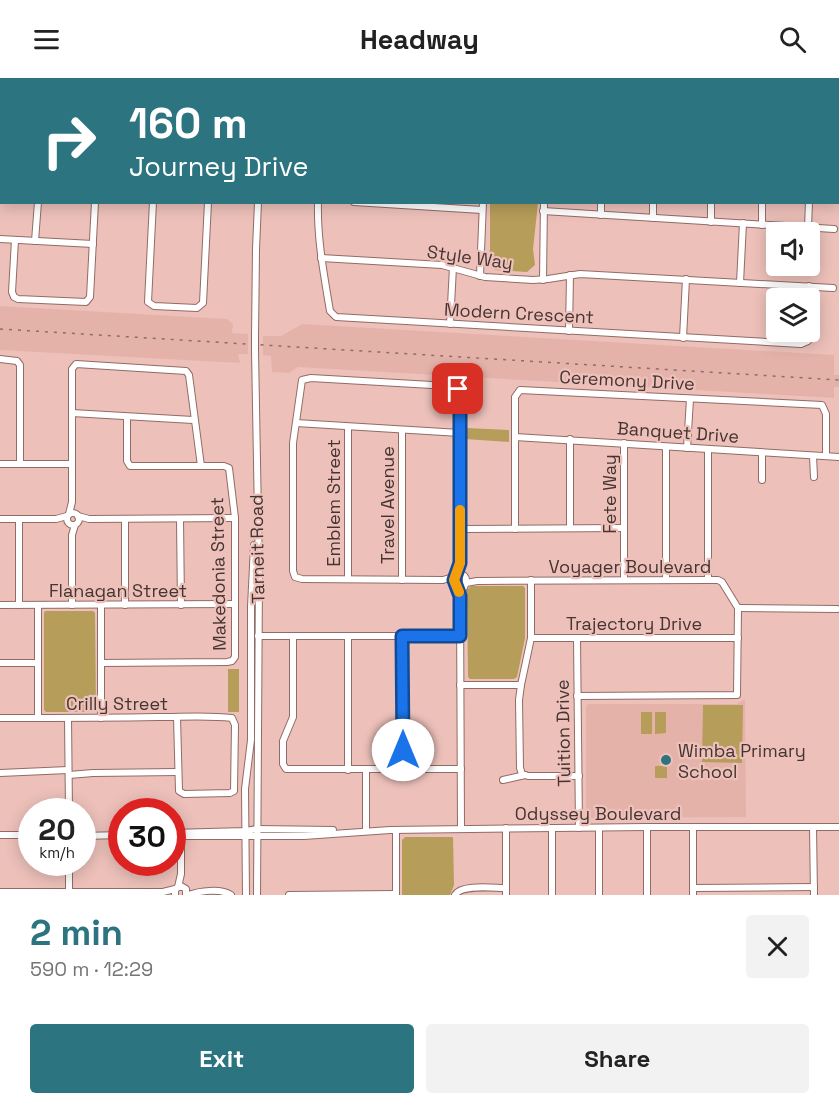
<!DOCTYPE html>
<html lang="en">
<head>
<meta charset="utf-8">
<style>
	body { margin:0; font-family:"Space Grotesk",sans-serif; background:#f2f2f2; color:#222; height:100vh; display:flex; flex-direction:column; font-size:22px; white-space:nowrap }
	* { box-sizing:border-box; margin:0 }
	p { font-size:20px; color:#767676 }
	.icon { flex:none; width:33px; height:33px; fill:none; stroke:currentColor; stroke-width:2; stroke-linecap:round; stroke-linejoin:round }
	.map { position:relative; height:817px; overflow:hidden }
	.panel { display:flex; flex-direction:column; background:#fff; flex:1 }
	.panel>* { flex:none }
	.banner { position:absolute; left:0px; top:0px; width:840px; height:126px; box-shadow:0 3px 15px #0003; background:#2c747f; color:#fff; overflow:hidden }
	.buttons { position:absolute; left:766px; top:144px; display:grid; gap:12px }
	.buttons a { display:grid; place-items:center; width:54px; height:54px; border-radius:6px; background:#fff; box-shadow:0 3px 15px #0003; font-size:30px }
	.speed { position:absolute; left:18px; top:720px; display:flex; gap:12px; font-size:30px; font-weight:700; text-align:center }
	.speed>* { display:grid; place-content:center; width:78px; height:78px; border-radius:50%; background:#fff; box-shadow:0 3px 15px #0003; line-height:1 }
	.speed small { font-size:15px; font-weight:400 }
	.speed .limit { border:9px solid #d22; background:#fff; color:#111 }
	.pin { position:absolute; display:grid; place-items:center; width:51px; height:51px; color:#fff; margin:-26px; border-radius:12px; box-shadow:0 3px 9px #0006 }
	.me { position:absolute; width:66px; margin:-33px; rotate:0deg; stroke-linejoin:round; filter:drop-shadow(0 0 4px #0008) }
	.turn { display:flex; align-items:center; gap:21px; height:126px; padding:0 30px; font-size:27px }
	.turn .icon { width:78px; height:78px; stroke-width:2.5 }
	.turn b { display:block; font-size:42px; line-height:51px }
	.round { display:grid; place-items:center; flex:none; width:63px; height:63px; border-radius:6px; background:#f2f2f2 }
	.head { display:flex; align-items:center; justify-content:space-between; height:102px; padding:0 30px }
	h1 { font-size:36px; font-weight:700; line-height:45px; color:#2c747f }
	.action { display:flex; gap:12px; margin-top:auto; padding:12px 30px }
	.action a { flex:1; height:69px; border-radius:6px; background:#2c747f; color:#fff; font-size:24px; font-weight:700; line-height:69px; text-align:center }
	.action a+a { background:#f2f2f2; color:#222 }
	header { display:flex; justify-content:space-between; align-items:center; height:78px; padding:0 30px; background:#fff; font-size:27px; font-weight:700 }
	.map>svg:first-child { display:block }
	.built { fill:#e5b2aa }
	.green { fill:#b69d59 }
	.water { fill:#b570b0; stroke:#935e8a; stroke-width:1.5 }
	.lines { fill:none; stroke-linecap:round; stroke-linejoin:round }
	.minor-casing { stroke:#926b65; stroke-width:8 }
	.major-casing { stroke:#fff; stroke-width:9 }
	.minor { stroke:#fff; stroke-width:6 }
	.major { stroke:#95d1db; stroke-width:8 }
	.rail { stroke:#896d68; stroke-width:1.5; stroke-dasharray:3 6; stroke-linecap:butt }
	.minor-bridge-casing { stroke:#926b65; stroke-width:8; stroke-linecap:butt }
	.minor-bridge { stroke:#fff; stroke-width:6 }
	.route-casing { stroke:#114b97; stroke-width:15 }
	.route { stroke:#1a73e8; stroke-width:10 }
	.slow { stroke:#f59e0b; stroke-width:10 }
	.poi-dot { fill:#2c747f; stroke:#edc1ba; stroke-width:2 }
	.labels { text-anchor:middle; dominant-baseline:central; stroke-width:4.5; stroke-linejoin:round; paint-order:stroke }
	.street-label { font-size:18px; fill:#453431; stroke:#edc1ba }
	.poi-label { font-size:18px; fill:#453431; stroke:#edc1ba; text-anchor:start }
</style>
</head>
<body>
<header><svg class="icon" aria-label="menu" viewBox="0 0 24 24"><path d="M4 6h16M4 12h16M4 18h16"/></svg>Headway<svg class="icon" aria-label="search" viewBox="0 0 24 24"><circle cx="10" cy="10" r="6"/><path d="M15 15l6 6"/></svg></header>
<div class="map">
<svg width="839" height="817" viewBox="0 0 839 817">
	<rect width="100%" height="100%" fill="#edc1ba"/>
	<g class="built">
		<path d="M0 228 227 241 233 246 232 255 248 256V276H238L240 285 0 272Z"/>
		<path d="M302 246 834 277V297H839V309H834V320L298 289 289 295 272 294 271 278 263 277V258H281Z"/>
		<path d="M745 621 746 739 591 740 586 736V628L588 626H737Z"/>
	</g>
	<g class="green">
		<path d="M490 125H538L533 171 535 187 527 194 495 192 488 186 490 171Z"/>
		<path d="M466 350 509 352V364L465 361Z"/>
		<path d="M471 508H523L525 510V560L517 599 514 601H470L468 599 467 512Z"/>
		<path d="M45 533H93L95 535 96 631 93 634H46L44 632V535Z"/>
		<rect x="228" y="591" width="11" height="43"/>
		<path d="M703 627H743L742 685 702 684Z"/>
		<rect x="641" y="634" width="11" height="22"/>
		<path d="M655 634H666V655L655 656Z"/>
		<rect x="655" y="688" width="12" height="12"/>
		<path d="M405 759H453L454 807 450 817H402V762Z"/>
	</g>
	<path class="water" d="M698 0H798V1L699 2Z"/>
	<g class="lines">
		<g class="minor-casing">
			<g id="minor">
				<path d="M47 0V2"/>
				<path d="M535 0V2"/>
				<path d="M331 2V0"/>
				<path d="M670 2V0"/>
				<path d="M816 2 817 0"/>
				<path d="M153 124 148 224 154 228 197 230 203 225 208 124"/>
				<path d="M318 124C317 161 324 197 330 233L336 239 801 266 808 263V254"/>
				<path d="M354 124 482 132"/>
				<path d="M543 133 834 151"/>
				<path d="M601 137V124"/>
				<path d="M653 140V124"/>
				<path d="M711 144V124"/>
				<path d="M762 147V124"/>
				<path d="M808 149 809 124"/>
				<path d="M0 161 93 166"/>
				<path d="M15 162 12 214 14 219 18 221 86 224 90 219 95 124"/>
				<path d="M35 163 38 124"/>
				<path d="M321 180 442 187 485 199 533 202 548 201 580 196 833 210"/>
				<path d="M480 198 483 124"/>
				<path d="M543 202 544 124"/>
				<path d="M740 205 743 145"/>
				<path d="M809 220V208"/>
				<path d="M450 246 453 189"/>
				<path d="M569 253 570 197"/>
				<path d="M255 259 256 171 258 124"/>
				<path d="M683 260 686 201"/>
				<path d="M255 272 259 496 257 817"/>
				<path d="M0 281 17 283 20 287V386"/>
				<path d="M72 335 193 342"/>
				<path d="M296 345 460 355"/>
				<path d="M402 352V502"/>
				<path d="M515 359 839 379"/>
				<path d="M624 365V502"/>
				<path d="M666 369V502"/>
				<path d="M687 370 690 321"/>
				<path d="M708 371V502"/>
				<path d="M762 375V402"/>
				<path d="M813 378 814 399"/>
				<path d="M0 386H72"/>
				<circle cx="73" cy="441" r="6"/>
				<path d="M69 436 72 424V291L76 286 186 293 189 297 201 388"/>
				<path d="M78 438 89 441 235 440"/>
				<path d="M0 441H56L67 438"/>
				<path d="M19 441V527"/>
				<path d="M180 441 181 527"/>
				<path d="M570 450V361"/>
				<path d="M460 451 624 450"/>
				<path d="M515 451V319L520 312 822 327 826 336V378"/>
				<circle cx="460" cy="502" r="6"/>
				<path d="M456 498 443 502 302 501 295 499 293 493V365L302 302 311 300 449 308 458 311 460 316V475L457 497"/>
				<path d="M348 501V349"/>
				<path d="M531 502V560L521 607 519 622 520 690 522 696 528 698H579"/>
				<path d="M466 505 477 503 708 502H718L722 504 738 530 737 617 577 618"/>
				<path d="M0 527 235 526"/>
				<path d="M38 527V640"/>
				<path d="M72 527V457L75 447"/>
				<path d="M101 527V640"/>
				<path d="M125 527V441"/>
				<path d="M738 530 837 531"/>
				<path d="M258 558H460"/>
				<path d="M293 558V639L283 663V686L286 691H461"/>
				<path d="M348 558V692"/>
				<path d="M402 558 403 691"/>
				<path d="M531 560H738"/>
				<path d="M577 560 579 750"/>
				<path d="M0 585H38"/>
				<path d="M101 585 227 584 232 583 235 579V440L229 390 224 388H130L127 383V339"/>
				<path d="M460 607H521"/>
				<path d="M0 640C53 640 105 640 158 639 182 639 208 637 232 640L235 647 234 713 230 715 184 716 179 713 177 639"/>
				<path d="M68 640 69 734"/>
				<path d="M0 695 68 692"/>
				<path d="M69 697 93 695 178 694"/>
				<path d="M503 702 525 697"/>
				<path d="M693 749V817"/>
				<path d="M813 749 814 817"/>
				<path d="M506 750V817"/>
				<path d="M552 750V817"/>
				<path d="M599 750V817"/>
				<path d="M461 751 460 518 465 507"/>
				<path d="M366 752V692"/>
				<path d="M396 752V817"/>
				<path d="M172 755 245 753 257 751 333 752"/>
				<path d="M0 757H32"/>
				<path d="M82 758 122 757"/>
				<path d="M172 758H304L390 752 647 749H839"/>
				<path d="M69 784V814"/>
				<path d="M178 809 181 796V755"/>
				<path d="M693 810 814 809"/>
				<path d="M0 814H163L175 811"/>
				<path d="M175 817V811L181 808 186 811V817"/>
				<path d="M188 817C199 813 221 810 231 817"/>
				<path d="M246 817 245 711 251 662V529L254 467"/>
				<path d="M289 817 396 816"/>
				<path d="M455 817C461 806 493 810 506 810"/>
				<path d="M647 817V749"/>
			</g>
		</g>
		<g class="major-casing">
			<g id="major">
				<path d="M265 0V2"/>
				<path d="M0 15H2"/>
				<path d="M0 20H2"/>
				<path d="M838 31H839"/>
			</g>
		</g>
		<use href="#minor" class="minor"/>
		<use href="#major" class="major"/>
		<path class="rail" d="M0 251 839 302"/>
		<g class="minor-bridge-casing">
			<path id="minor-bridge" d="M255 259V272"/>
		</g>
		<use href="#minor-bridge" class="minor-bridge"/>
	</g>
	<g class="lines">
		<g class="route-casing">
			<path id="route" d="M403 672 402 558H460V518L454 502 460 485V316L458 311"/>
		</g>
		<use href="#route" class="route"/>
		<path class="slow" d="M459 514 454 502 460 485V432"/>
	</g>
	<circle class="poi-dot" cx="666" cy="682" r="6"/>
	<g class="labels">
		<g class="street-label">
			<text transform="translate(470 179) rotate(8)">Style Way</text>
			<text transform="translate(519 235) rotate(3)">Modern Crescent</text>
			<text transform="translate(627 302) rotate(3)">Ceremony Drive</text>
			<text transform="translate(678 354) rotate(4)">Banquet Drive</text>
			<text transform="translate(609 416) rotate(-90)">Fete Way</text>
			<text transform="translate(333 425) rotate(-90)">Emblem Street</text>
			<text transform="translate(387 427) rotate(-90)">Travel Avenue</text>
			<text transform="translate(257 471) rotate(-91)">Tarneit Road</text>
			<text x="630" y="488">Voyager Boulevard</text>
			<text transform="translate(218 496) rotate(-91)">Makedonia Street</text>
			<text x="118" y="512">Flanagan Street</text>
			<text x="634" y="545">Trajectory Drive</text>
			<text x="117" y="625">Crilly Street</text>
			<text transform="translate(563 655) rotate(-91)">Tuition Drive</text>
			<text x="598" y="735">Odyssey Boulevard</text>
		</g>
		<g class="poi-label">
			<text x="678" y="672">Wimba Primary<tspan x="678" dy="21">School</tspan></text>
		</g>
	</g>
</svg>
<div class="buttons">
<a><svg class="icon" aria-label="sound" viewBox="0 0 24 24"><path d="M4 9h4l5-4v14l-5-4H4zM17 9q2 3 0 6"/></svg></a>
<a><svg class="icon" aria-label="layers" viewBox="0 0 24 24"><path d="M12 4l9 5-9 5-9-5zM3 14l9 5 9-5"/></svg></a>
</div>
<div class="speed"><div>20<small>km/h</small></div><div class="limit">30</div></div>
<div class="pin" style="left:458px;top:311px;background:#d93025"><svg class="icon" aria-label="arrive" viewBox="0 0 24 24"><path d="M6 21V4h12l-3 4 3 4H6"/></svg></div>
<svg class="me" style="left:403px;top:672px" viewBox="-20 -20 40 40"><circle r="19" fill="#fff"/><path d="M0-13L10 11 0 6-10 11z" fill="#1a73e8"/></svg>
<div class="banner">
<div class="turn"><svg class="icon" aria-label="right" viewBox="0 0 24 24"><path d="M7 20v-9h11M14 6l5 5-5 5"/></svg><div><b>160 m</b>Journey Drive</div></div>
</div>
</div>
<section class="panel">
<div class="head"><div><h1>2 min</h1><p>590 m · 12:29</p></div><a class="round"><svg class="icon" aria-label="close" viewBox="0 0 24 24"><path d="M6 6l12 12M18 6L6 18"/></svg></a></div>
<div class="action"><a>Exit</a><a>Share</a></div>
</section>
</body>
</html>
